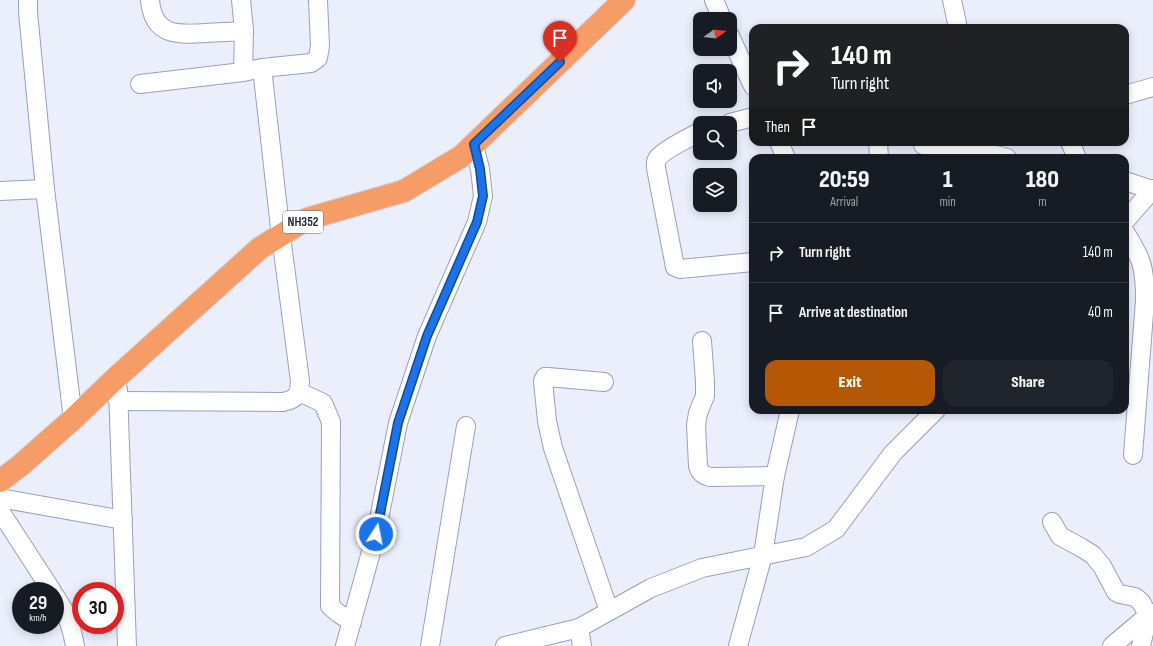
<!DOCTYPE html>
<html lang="en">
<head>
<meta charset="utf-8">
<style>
	body { margin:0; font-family:"Sofia Sans Condensed",sans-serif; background:#20242c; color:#f1f3f6; height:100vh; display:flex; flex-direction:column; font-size:15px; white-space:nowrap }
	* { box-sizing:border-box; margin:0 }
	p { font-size:13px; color:#9ea1a6 }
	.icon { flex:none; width:22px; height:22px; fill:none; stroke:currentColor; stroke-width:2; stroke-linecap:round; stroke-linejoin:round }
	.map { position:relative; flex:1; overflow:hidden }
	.side { position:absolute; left:749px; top:154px; width:380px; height:260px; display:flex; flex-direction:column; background:#171b24; border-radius:12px; box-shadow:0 2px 10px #0003 }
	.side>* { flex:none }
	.hud { position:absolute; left:749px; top:24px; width:380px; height:122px; border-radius:12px; box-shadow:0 2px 10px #0003; background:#202124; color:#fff; overflow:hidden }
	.needle { width:26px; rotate:76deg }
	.buttons { position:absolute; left:693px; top:12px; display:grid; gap:8px }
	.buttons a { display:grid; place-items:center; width:44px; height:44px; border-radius:8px; background:#171b24; box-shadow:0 2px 10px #0003; font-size:20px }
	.speed { position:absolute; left:12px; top:582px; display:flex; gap:8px; font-size:20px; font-weight:700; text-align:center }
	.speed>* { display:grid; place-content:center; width:52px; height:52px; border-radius:50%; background:#171b24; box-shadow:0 2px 10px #0003; line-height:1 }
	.speed small { font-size:10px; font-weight:400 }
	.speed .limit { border:6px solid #d22; background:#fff; color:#111 }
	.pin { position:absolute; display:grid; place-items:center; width:34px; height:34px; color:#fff; margin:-41px -17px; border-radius:50% 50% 50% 0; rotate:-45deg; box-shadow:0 0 4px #0007 }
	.pin .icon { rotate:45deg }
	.me { position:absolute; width:44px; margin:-22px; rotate:11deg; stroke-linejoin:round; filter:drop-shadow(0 0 3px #0008) }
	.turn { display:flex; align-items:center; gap:14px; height:84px; padding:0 16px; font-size:18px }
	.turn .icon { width:52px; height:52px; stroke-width:2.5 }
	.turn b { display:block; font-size:28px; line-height:34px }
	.then { display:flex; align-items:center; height:38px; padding:0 16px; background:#0003; gap:8px; font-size:15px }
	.eta { display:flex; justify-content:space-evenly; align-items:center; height:68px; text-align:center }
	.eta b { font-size:24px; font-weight:800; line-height:28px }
	.button { display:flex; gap:8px; margin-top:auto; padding:8px 16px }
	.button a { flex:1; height:46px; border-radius:12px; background:#b55805; color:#fff; font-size:16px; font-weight:800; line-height:46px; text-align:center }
	.button a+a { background:#20242c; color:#f1f3f6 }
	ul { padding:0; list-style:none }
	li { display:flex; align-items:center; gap:12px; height:60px; padding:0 16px; border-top:1px solid #363941 }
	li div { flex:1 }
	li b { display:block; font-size:15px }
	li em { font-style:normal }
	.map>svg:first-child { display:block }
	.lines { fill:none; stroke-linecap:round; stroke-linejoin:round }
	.street-casing { stroke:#97a0be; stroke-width:20 }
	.highway-casing { stroke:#cfcfd2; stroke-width:24 }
	.street { stroke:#fff; stroke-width:18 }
	.highway { stroke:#f69d67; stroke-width:22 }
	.route-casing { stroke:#114b97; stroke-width:10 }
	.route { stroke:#1a73e8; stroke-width:7 }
	.labels { text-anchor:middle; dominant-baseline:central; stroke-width:3; stroke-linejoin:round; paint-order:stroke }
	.shield { fill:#fff; stroke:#666870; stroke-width:1 }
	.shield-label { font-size:13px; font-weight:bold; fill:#242733 }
</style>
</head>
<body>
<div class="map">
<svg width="1153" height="646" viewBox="0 0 1153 646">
	<rect width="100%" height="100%" fill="#ebeffc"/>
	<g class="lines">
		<g class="street-casing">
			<g id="street">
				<path d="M28 0V12L45 189 73 419"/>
				<path d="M241 0 244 31"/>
				<path d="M714 0 722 19"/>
				<path d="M952 0 957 23"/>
				<path d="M730 36 753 86"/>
				<path d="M262 68 311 63 318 58 320 46 318 0"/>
				<path d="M140 84 243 72"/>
				<path d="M1125 95 1153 87"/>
				<path d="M730 123 753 117"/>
				<path d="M700 132C690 137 663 150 657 159 655 162 656 164 656 168L675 267 680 269 753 262"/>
				<path d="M779 142 786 158"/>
				<path d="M878 142 879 158"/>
				<path d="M1070 142 1077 158"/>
				<path d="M923 145C951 148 980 150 1007 158"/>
				<path d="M1125 181 1152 190"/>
				<path d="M0 191 45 189"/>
				<path d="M1125 221 1153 189"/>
				<path d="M1125 232C1142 259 1145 267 1145 300L1133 455"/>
				<path d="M702 341 705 381V396L698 413 696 425 698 466C700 473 703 475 710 477L775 476"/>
				<path d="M604 382 548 377H545L543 381 547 421 553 448 609 611"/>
				<path d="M118 389 127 646"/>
				<path d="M299 392 323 403 331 422 330 606 338 613 352 622"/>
				<path d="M118 401 283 402C297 399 299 395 300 381L281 236 262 68 243 72 244 31C231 32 218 32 206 33 177 35 153 36 150 0"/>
				<path d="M0 498 123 520"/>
				<path d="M0 511 52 591"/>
				<path d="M1052 522 1060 536 1082 548 1093 555 1102 566 1116 592 1120 594 1135 597 1141 602 1148 615 1141 646"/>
				<path d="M55 596C67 614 71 624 75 646"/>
				<path d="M579 628 582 646"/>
				<path d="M345 646 376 534 398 423 427 336 477 222 483 196 480 169 474 145"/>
				<path d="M430 646 466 426"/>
				<path d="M505 646 579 628 651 588 702 568 806 547 836 529 893 453 936 410"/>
				<path d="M738 646 763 555 775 476 790 410"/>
				<path d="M1112 646 1151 613"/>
			</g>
		</g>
		<g class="highway-casing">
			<path id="highway" d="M0 481 21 465 73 419 117 377 260 248 307 219 404 191 462 156 624 0"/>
		</g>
		<use href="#street" class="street"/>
		<use href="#highway" class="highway"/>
	</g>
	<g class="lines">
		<g class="route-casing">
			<path id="route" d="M376 534 398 423 427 336 477 222 483 196 480 169 474 144 560 62"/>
		</g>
		<use href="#route" class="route"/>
	</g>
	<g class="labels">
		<rect class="shield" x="283" y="211" width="40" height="22" rx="3"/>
		<g class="shield-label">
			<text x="303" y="222">NH352</text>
		</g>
	</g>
</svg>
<div class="buttons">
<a><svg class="needle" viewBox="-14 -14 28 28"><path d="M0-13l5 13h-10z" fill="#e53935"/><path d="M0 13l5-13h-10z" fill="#9ea1a6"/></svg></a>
<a><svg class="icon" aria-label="sound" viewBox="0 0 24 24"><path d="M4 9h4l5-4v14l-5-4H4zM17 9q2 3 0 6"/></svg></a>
<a><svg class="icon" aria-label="search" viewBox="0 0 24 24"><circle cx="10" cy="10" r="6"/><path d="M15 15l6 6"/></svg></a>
<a><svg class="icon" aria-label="layers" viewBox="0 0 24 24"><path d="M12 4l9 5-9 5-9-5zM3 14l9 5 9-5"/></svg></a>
</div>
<div class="speed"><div>29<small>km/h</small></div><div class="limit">30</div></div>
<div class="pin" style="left:560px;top:62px;background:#d93025"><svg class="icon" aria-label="arrive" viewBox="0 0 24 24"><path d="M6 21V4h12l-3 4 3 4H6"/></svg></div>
<svg class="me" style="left:376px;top:534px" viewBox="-20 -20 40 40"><circle r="17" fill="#1a73e8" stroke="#fff" stroke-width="3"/><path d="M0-11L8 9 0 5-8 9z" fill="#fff"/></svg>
<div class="hud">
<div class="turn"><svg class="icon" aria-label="right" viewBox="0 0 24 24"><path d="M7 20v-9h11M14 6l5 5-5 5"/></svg><div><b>140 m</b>Turn right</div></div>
<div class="then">Then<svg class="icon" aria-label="arrive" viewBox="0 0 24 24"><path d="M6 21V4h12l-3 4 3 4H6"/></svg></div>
</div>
<section class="side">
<div class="eta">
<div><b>20:59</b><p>Arrival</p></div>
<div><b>1</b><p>min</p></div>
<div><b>180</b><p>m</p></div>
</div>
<ul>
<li><svg class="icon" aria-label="right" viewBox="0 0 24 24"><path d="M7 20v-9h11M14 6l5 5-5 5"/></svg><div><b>Turn right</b></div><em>140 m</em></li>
<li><svg class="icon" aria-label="arrive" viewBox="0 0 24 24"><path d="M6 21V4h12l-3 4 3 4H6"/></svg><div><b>Arrive at destination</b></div><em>40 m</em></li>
</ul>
<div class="button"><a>Exit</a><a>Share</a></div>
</section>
</div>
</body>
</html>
